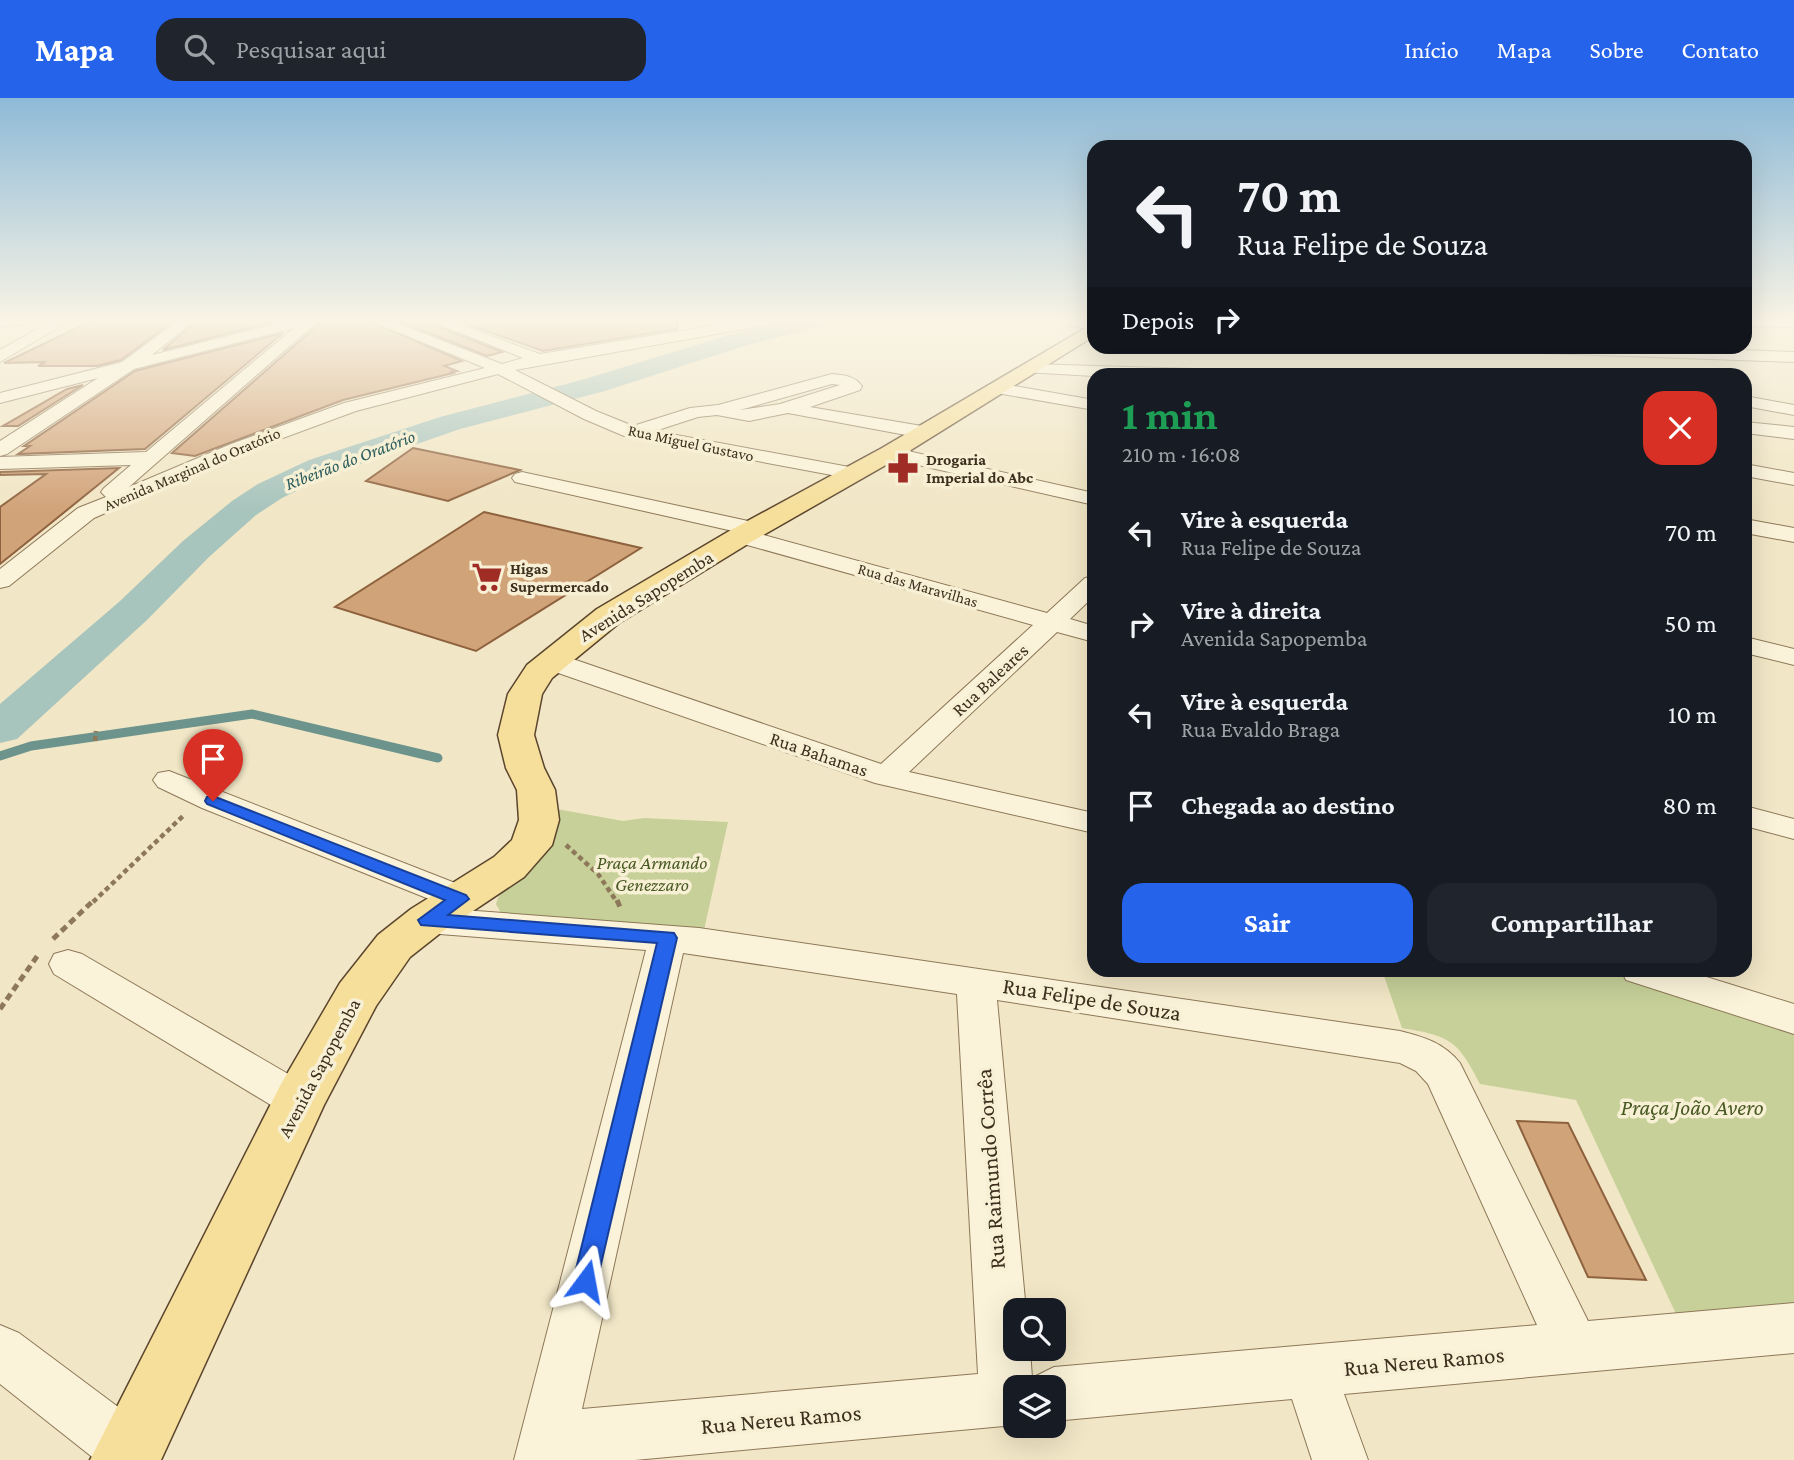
<!DOCTYPE html>
<html lang="pt">
<head>
<meta charset="utf-8">
<style>
	body { margin:0; font-family:"Crimson Pro",serif; background:#20242c; color:#f1f3f6; height:100vh; display:flex; flex-direction:column; font-size:26px; white-space:nowrap }
	* { box-sizing:border-box; margin:0 }
	p { font-size:23px; color:#9ea1a6 }
	.icon { flex:none; width:38px; height:38px; fill:none; stroke:currentColor; stroke-width:2; stroke-linecap:round; stroke-linejoin:round }
	.map { position:relative; flex:1; overflow:hidden }
	.side { position:absolute; left:1087px; top:270px; width:665px; height:609px; display:flex; flex-direction:column; background:#171b24; border-radius:21px; box-shadow:0 7px 28px #0002 }
	.side>* { flex:none }
	.top-card { position:absolute; left:1087px; top:42px; width:665px; height:214px; border-radius:21px; box-shadow:0 7px 28px #0002; background:#171b24; color:#f1f3f6; overflow:hidden }
	.controls { position:absolute; left:1003px; top:1200px; display:grid; gap:14px }
	.controls a { display:grid; place-items:center; width:63px; height:63px; border-radius:14px; background:#171b24; box-shadow:0 7px 28px #0002; font-size:35px }
	.pin { position:absolute; display:grid; place-items:center; width:60px; height:60px; color:#fff; margin:-72px -30px; border-radius:50% 50% 50% 0; rotate:-45deg; box-shadow:0 0 7px #0007 }
	.pin .icon { rotate:45deg }
	.me { position:absolute; width:77px; margin:-38px; rotate:13deg; stroke-linejoin:round; filter:drop-shadow(0 0 5px #0008) }
	.turn { display:flex; align-items:center; gap:24px; height:147px; padding:0 35px; font-size:32px }
	.turn .icon { width:91px; height:91px; stroke-width:2.5 }
	.turn b { display:block; font-size:49px; line-height:60px }
	.then { display:flex; align-items:center; height:66px; padding:0 35px; background:#0003; gap:14px; font-size:26px }
	.round { display:grid; place-items:center; flex:none; width:74px; height:74px; border-radius:21px; background:#20242c }
	.headline { display:flex; align-items:center; justify-content:space-between; height:119px; padding:0 35px }
	h1 { font-size:42px; font-weight:700; line-height:52px; color:#1e9e55 }
	.primary-button { display:flex; gap:14px; margin-top:auto; padding:14px 35px }
	.primary-button a { flex:1; height:80px; border-radius:21px; background:#2563eb; color:#fff; font-size:28px; font-weight:700; line-height:80px; text-align:center }
	.primary-button a+a { background:#20242c; color:#f1f3f6 }
	ul { padding:0; list-style:none }
	li { display:flex; align-items:center; gap:21px; height:91px; padding:0 35px }
	li div { flex:1 }
	li b { display:block; font-size:26px }
	li em { font-style:normal }
	header { display:flex; align-items:center; gap:42px; box-sizing:border-box; height:98px; padding:0 35px; background:#2563eb; color:#fff }
	header strong { font-size:33px }
	nav { display:flex; gap:38px; margin-inline-start:auto; font-size:24px }
	.search { width:490px; height:63px; background:#20242c; display:flex; align-items:center; gap:18px; box-sizing:border-box; padding:0 24px; border-radius:21px; color:#9ea1a6; font-size:26px }
	.map>svg:first-child { display:block }
	.green { fill:#c6d098 }
	.lines { fill:none; stroke-linecap:round; stroke-linejoin:round }
	.stream { stroke:#6c938c; stroke-width:9 }
	.river { fill:#a7c4bd; fill-rule:evenodd }
	.building { fill:#d1a379; stroke:#8e623e; stroke-width:2 }
	.minor-casing { stroke:#8d7859; stroke-width:2 }
	.major-casing { stroke:#5b452e; stroke-width:3 }
	.path-far1 { stroke:#8d7859; stroke-width:4.5; stroke-dasharray:5 3.5; stroke-linecap:butt }
	.path { stroke:#8d7859; stroke-width:5; stroke-dasharray:7 4.5; stroke-linecap:butt }
	.minor { fill:#fbf3d9; fill-rule:evenodd }
	.major { fill:#f6df9b; fill-rule:evenodd }
	.route { fill:#2563eb; stroke:#184099; stroke-width:2 }
	.labels { text-anchor:middle; dominant-baseline:central; stroke-width:7; stroke-linejoin:round; paint-order:stroke }
	.far-street-label { font-size:16px; fill:#3c2f1e; stroke:#f8f0d5 }
	.far-poi-label { font-size:16px; font-weight:bold; fill:#3c2f1e; stroke:#f8f0d5; text-anchor:start }
	.far-water-label { font-size:18px; font-style:italic; fill:#2d5d5d; stroke:#f8f0d5 }
	.street-label { font-size:19px; fill:#3c2f1e; stroke:#f8f0d5 }
	.park-label { font-size:19px; font-style:italic; fill:#495a24; stroke:#f8f0d5 }
	.near-street-label { font-size:23px; fill:#3c2f1e; stroke:#f8f0d5 }
	.near-park-label { font-size:23px; font-style:italic; fill:#495a24; stroke:#f8f0d5 }
</style>
</head>
<body>
<header>
<strong>Mapa</strong>
<div class="search"><svg class="icon" aria-label="search" viewBox="0 0 24 24"><circle cx="10" cy="10" r="6"/><path d="M15 15l6 6"/></svg>Pesquisar aqui</div>
<nav><a>Início</a><a>Mapa</a><a>Sobre</a><a>Contato</a></nav>
</header>
<div class="map">
<svg width="1794" height="1362" viewBox="0 0 1794 1362">
	<rect width="100%" height="100%" fill="#f1e6c5"/>
	<g class="green">
		<path d="M557 711 623 723 644 720 728 724 704 832 502 817 496 806 498 800Z"/>
		<path d="M1382 872H1602L1794 936V1206L1676 1216 1576 1002 1480 986C1458 942 1450 938 1402 930Z"/>
	</g>
	<g class="lines">
		<path class="stream" d="M0 658 31 648 252 616 438 660"/>
		<path class="river" d="M789 222H829L825 227 744 248 605 293 460 331 331 376 282 400 256 417 209 459 147 522 17 641 0 645V606L119 504 183 443 232 403 258 386 309 362 440 319 585 281 726 238Z"/>
	</g>
	<g class="building">
		<path d="M93 222H175L121 262 97 268H38L46 264 4 265Z"/>
		<path d="M198 222H281L163 252Z"/>
		<path d="M319 222H367L462 263 444 268 457 273 450 274 453 275 343 302 195 358 172 355 318 227Z"/>
		<path d="M396 222H438L437 228 502 254 487 258Z"/>
		<path d="M455 222H677V231L543 253Z"/>
		<path d="M283 235 145 351 18 356 30 348H24L135 273Z"/>
		<path d="M83 287 18 328H3L67 291Z"/>
		<path d="M413 350 520 372 448 403 366 383Z"/>
		<path d="M119 370 46 429 0 466V409L46 376 0 377V374Z"/>
		<path d="M484 414 641 450 476 553 335 509Z"/>
		<path d="M1517 1023 1568 1025 1646 1182 1588 1179Z"/>
	</g>
	<g class="lines">
		<g class="minor-casing">
			<g id="minor">
				<path d="M0 222H31L24 226 0 229Z"/>
				<path d="M53 222H71L0 264V252Z"/>
				<path d="M179 222H195L152 257 292 222H316V225L129 389 231 346 344 305 485 270 369 222H389L502 266 523 260 438 226 440 223H450L540 256 747 222H780L773 226 515 272 596 313 633 328 690 310 718 307 832 276C844 277 855 278 862 288L860 292 810 309 922 328 931 334 922 340 788 315 749 323 717 317 698 319 655 333 860 371 863 375 860 379 853 381 624 338 584 321 498 276 356 313 245 354 94 420 9 488 0 490V471L78 410 106 399 101 394 104 390 131 367 0 371V359L146 354 294 230 134 271 7 356 0 358V343L98 280 0 305V295L122 264ZM832 286 840 287 780 306 740 312Z"/>
				<path d="M1051 222 1094 224V232L1058 226Z"/>
				<path d="M1745 222H1794V229L1745 228Z"/>
				<path d="M1479 248H1632L1794 254V264L1486 253Z"/>
				<path d="M1030 266 1194 271 1202 276 1094 278 1024 274 1022 271Z"/>
				<path d="M997 285 1094 302V312L991 294 988 290Z"/>
				<path d="M1745 298 1794 307V317L1745 308Z"/>
				<path d="M1745 324 1794 329V341L1745 335Z"/>
				<path d="M890 349 1094 395V407L883 359 880 355Z"/>
				<path d="M1745 366 1794 375V387L1745 378Z"/>
				<path d="M522 374 762 426 765 431 760 436 1047 515 1085 480 1094 478V498L1070 521 1094 528V544L1057 534 909 674 1094 715V735L875 685 541 569 537 563 541 557 551 555 561 557 881 666 1033 527 733 443 730 438 733 433 515 384 512 380 515 376Z"/>
				<path d="M1745 421 1794 430V444L1745 435Z"/>
				<path d="M1745 539 1794 551V567L1745 555Z"/>
				<path d="M169 673 473 792 478 801 473 810 463 812 699 830 1400 933C1424 939 1444 945 1460 965L1588 1223 1794 1205V1255L1344 1296 1368 1362H1312L1292 1301 1054 1323V1290H1015V1327L635 1362H514L646 852 427 835 414 831 409 822 414 813 427 809 454 811 202 710 158 689 153 682 158 675ZM683 855 957 896 978 1276 582 1311ZM997 902 1400 965 1416 973 1428 986 1537 1227 1054 1269 1032 1280 1030 1251H1015V1213H1026Z"/>
				<path d="M1745 708 1794 721V741L1745 728Z"/>
				<path d="M68 852 82 856 314 991 321 1003 314 1015 299 1021 284 1015 54 876 49 866 54 856Z"/>
				<path d="M1621 872H1684L1794 906V936L1626 882Z"/>
				<path d="M0 1227 19 1235 149 1332 157 1352 153 1362H96L0 1286Z"/>
			</g>
		</g>
		<g class="major-casing">
			<path id="major" d="M1094 225V238L898 360 751 444 619 525 552 580 542 596 534 637 544 670 555 692 559 722 552 747 524 779 443 833 410 859 376 908 324 1007 161 1362H90L280 988 340 885 378 837 411 811 494 759 512 742 519 722 517 692 506 670 498 637 508 596 527 567 597 511 731 432 882 350Z"/>
		</g>
		<g class="path-far1">
			<path d="M95 643 96 633"/>
			<path d="M566 747 598 776 617 804"/>
			<path d="M93 804 184 717"/>
		</g>
		<g class="path">
			<path d="M617 802 621 811"/>
			<path d="M53 841 94 802"/>
			<path d="M0 911 38 857"/>
		</g>
		<use href="#minor" class="minor"/>
		<use href="#major" class="major"/>
	</g>
	<linearGradient id="sky" x2="0" y2="1"><stop stop-color="#8ebad7"/><stop offset="0.54" stop-color="#f9f4e5"/><stop offset="1" stop-color="#f9f4e5" stop-opacity="0"/></linearGradient>
	<rect width="1794" height="413" fill="url(#sky)"/>
	<path class="route" d="M213 698 466 797 469 801 448 817 674 835 677 840 595 1192 586 1195 577 1192 573 1183 657 845 421 827 418 822 445 802 207 706 205 703 207 699Z"/>
	<defs>
		<g id="pharmacy-bare" transform="scale(2.415)"><path d="M-2-6h4v4h4v4h-4v4h-4v-4h-4v-4h4Z" fill="#a02c26" stroke="#f8f0d5" stroke-width="2.5" paint-order="stroke"/></g>
		<g id="supermarket-bare" transform="scale(2.415)"><path d="M-6-5.5h2.5l.6 2H6L4.5 2H-2.5L-4.4-4H-6ZM-1.5 3.2a1.3 1.3 0 1 0 .1 0ZM3 3.2a1.3 1.3 0 1 0 .1 0Z" fill="#a02c26" stroke="#f8f0d5" stroke-width="2.5" paint-order="stroke"/></g>
	</defs>
	<g fill-rule="evenodd">
		<use href="#pharmacy-bare" x="903" y="370"/>
		<use href="#supermarket-bare" x="487" y="479"/>
	</g>
	<g class="labels">
		<g class="far-street-label">
			<text transform="translate(691 345) rotate(12)">Rua Miguel Gustavo</text>
			<text transform="translate(192 371) rotate(-23)">Avenida Marginal do Oratório</text>
			<text transform="translate(918 487) rotate(16)">Rua das Maravilhas</text>
		</g>
		<g class="far-poi-label">
			<text x="926" y="361">Drogaria<tspan x="926" dy="18">Imperial do Abc</tspan></text>
			<text x="510" y="470">Higas<tspan x="510" dy="18">Supermercado</tspan></text>
		</g>
		<g class="far-water-label">
			<text transform="translate(350 362) rotate(-21)">Ribeirão do Oratório</text>
		</g>
		<g class="street-label">
			<text transform="translate(646 498) rotate(-32)">Avenida Sapopemba</text>
			<text transform="translate(990 582) rotate(-43)">Rua Baleares</text>
			<text transform="translate(819 656) rotate(19)">Rua Bahamas</text>
			<text transform="translate(319 970) rotate(-62)">Avenida Sapopemba</text>
		</g>
		<g class="park-label">
			<text x="652" y="764">Praça Armando<tspan x="652" dy="22">Genezzaro</tspan></text>
		</g>
		<g class="near-street-label">
			<text transform="translate(1092 901) rotate(9)">Rua Felipe de Souza</text>
			<text transform="translate(990 1071) rotate(-94)">Rua Raimundo Corrêa</text>
			<text transform="translate(1424 1263) rotate(-5)">Rua Nereu Ramos</text>
			<text transform="translate(781 1321) rotate(-5)">Rua Nereu Ramos</text>
		</g>
		<g class="near-park-label">
			<text x="1692" y="1009">Praça João Avero</text>
		</g>
	</g>
</svg>
<div class="controls">
<a><svg class="icon" aria-label="search" viewBox="0 0 24 24"><circle cx="10" cy="10" r="6"/><path d="M15 15l6 6"/></svg></a>
<a><svg class="icon" aria-label="layers" viewBox="0 0 24 24"><path d="M12 4l9 5-9 5-9-5zM3 14l9 5 9-5"/></svg></a>
</div>
<div class="pin" style="left:213px;top:703px;background:#d93025"><svg class="icon" aria-label="arrive" viewBox="0 0 24 24"><path d="M6 21V4h12l-3 4 3 4H6"/></svg></div>
<svg class="me" style="left:586px;top:1183px" viewBox="-20 -20 40 40"><path d="M0-17L14 15 0 8-14 15z" fill="#2563eb" stroke="#fff" stroke-width="4"/></svg>
<div class="top-card">
<div class="turn"><svg class="icon" aria-label="left" viewBox="0 0 24 24"><path d="M17 20v-9H6M10 6l-5 5 5 5"/></svg><div><b>70 m</b>Rua Felipe de Souza</div></div>
<div class="then">Depois<svg class="icon" aria-label="right" viewBox="0 0 24 24"><path d="M7 20v-9h11M14 6l5 5-5 5"/></svg></div>
</div>
<section class="side">
<div class="headline"><div><h1>1 min</h1><p>210 m · 16:08</p></div><a class="round" style="background:#d93025;color:#fff"><svg class="icon" aria-label="close" viewBox="0 0 24 24"><path d="M6 6l12 12M18 6L6 18"/></svg></a></div>
<ul>
<li><svg class="icon" aria-label="left" viewBox="0 0 24 24"><path d="M17 20v-9H6M10 6l-5 5 5 5"/></svg><div><b>Vire à esquerda</b><p>Rua Felipe de Souza</p></div><em>70 m</em></li>
<li><svg class="icon" aria-label="right" viewBox="0 0 24 24"><path d="M7 20v-9h11M14 6l5 5-5 5"/></svg><div><b>Vire à direita</b><p>Avenida Sapopemba</p></div><em>50 m</em></li>
<li><svg class="icon" aria-label="left" viewBox="0 0 24 24"><path d="M17 20v-9H6M10 6l-5 5 5 5"/></svg><div><b>Vire à esquerda</b><p>Rua Evaldo Braga</p></div><em>10 m</em></li>
<li><svg class="icon" aria-label="arrive" viewBox="0 0 24 24"><path d="M6 21V4h12l-3 4 3 4H6"/></svg><div><b>Chegada ao destino</b></div><em>80 m</em></li>
</ul>
<div class="primary-button"><a>Sair</a><a>Compartilhar</a></div>
</section>
</div>
</body>
</html>
